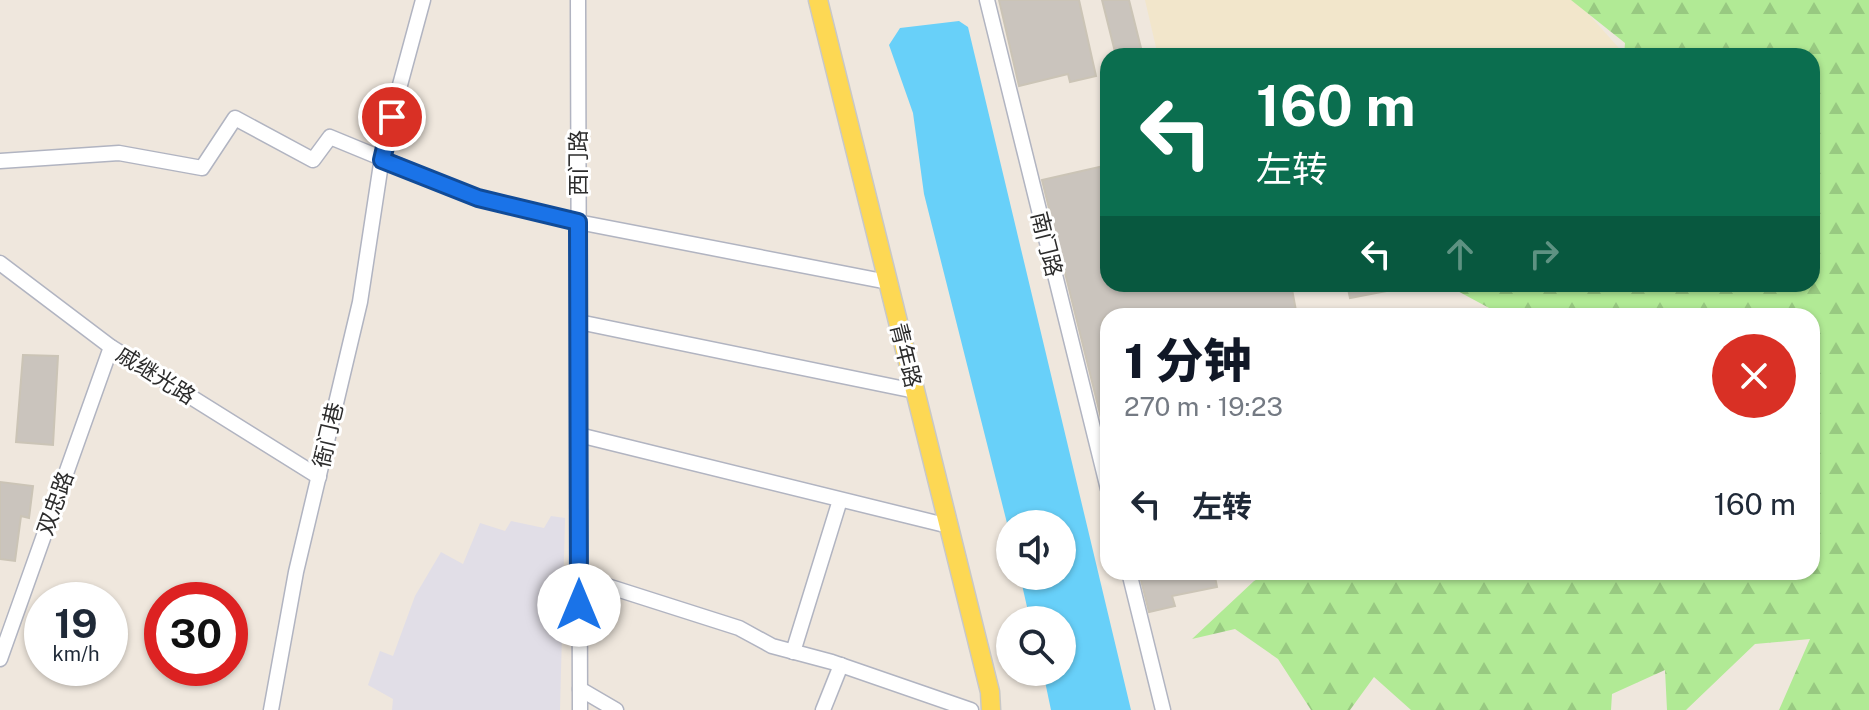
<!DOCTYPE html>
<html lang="zh">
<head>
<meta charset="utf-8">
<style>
	body { margin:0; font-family:"Public Sans","Noto Sans SC",sans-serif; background:#f2f2f3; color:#1f2937; height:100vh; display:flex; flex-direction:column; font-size:30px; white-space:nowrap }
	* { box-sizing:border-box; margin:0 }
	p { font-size:26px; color:#747a83 }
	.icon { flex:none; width:44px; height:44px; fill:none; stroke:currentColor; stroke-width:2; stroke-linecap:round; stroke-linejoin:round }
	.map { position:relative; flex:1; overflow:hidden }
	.drawer { position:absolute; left:1100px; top:308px; width:720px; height:272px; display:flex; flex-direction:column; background:#fff; border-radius:24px; box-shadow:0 2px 6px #0004 }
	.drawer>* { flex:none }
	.banner { position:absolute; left:1100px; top:48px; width:720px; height:244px; border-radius:24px; box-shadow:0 2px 6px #0004; background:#0b6e4f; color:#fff; overflow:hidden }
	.fabs { position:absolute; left:996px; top:510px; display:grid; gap:16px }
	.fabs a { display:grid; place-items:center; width:80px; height:80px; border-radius:50%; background:#fff; box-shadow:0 2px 6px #0004; font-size:40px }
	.speed { position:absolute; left:24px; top:582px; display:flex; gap:16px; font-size:40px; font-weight:700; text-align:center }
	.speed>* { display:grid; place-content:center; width:104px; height:104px; border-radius:50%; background:#fff; box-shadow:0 2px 6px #0004; line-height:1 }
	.speed small { font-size:20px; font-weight:400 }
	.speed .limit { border:12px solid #d22; background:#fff; color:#111 }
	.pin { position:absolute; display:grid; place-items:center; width:68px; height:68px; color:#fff; margin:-34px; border:4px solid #fff; border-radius:50%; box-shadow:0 2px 8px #0007 }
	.me { position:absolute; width:88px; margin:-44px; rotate:0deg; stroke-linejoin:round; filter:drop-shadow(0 0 6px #0008) }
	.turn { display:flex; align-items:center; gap:28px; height:168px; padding:0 24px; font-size:36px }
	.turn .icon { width:104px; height:104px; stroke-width:2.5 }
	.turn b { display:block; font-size:56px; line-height:68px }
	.lanes { display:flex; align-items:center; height:76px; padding:0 24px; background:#0003; justify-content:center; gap:40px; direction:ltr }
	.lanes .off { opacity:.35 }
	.round { display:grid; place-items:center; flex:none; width:84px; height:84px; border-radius:42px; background:#f2f2f3 }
	.summary { display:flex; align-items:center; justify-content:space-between; height:136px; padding:0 24px }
	h1 { font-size:48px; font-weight:800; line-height:60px; color:#111827 }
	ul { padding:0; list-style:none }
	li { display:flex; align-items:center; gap:24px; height:120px; padding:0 24px }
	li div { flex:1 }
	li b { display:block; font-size:30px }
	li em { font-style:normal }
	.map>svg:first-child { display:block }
	.industrial { fill:#e1dee7 }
	.education { fill:#f2e6cb }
	.forest { fill:url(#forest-firs) }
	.water { fill:#68d0f9 }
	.building { fill:#cac4bd; stroke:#cbc4b6; stroke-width:2 }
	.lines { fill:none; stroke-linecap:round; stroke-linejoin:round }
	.minor-casing { stroke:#b1b4c1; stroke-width:17 }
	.major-casing { stroke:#c8c8c8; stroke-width:21 }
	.minor { stroke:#fff; stroke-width:14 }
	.major { stroke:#fdd854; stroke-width:18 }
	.route-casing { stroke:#114b97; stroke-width:20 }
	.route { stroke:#1a73e8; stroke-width:14 }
	.labels { text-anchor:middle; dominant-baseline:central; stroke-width:6; stroke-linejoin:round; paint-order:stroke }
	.street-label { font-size:22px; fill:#2c2c2c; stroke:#fff }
</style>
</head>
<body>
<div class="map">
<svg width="1869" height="710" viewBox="0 0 1869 710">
	<defs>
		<pattern id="forest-firs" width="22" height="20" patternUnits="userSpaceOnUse" patternTransform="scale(2)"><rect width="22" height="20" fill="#b1ea95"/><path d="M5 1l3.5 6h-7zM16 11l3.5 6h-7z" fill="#98c981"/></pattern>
	</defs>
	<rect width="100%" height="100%" fill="#efe7dd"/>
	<path class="industrial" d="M551 516 565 518 560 710H392L393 699 368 685 380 651 393 656 415 596 441 552 463 564 480 523 505 531 511 521 544 528Z"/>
	<path class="education" d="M1145 0H1576L1626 56H1158Z"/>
	<path class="forest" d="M1571 0H1869V710H1779L1810 639 1755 644 1686 710H1667L1665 670 1612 694 1611 710H1411L1374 677 1350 710H1311L1278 659 1235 629 1192 639 1254 581 1270 572H1812V316H1504L1452 288 1453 284H1812V56H1624L1625 43Z"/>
	<path class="water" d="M959 21 968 27 1131 710H1051L1043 672H1062V620H1030L1020 576H1062V524H1010V535L924 194 913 113 889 45 900 28Z"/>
	<g class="building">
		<path d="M999 0H1079L1096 76 1070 82 1068 74 1019 86Z"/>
		<path d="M1102 0H1129L1143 56H1116Z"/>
		<path d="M1108 165V284H1187L1188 288 1206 284H1291L1297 316H1108L1103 319 1108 340 1107 442 1042 180Z"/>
		<path d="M1347 284H1391L1392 290 1350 298Z"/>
		<path d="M23 355 58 356 53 445 16 442Z"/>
		<path d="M0 482 33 486 29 518 21 516 15 561 0 559Z"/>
		<path d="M1139 572H1214L1217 587 1172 596 1175 606 1149 612Z"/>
	</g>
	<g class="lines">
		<g class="minor-casing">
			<g id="minor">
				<path d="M578 0 580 710"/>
				<path d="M987 0 1108 489"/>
				<path d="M0 161 119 153 202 168 235 118 313 160 330 137 478 198 578 222 888 282"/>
				<path d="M0 263 111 347 319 477"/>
				<path d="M579 322 915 391"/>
				<path d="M579 435 949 526"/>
				<path d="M1129 572 1163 710"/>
				<path d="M579 577 739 628 772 646 832 662 971 710"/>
				<path d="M793 652 840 500"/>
				<path d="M0 659 111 347"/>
				<path d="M580 689 616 710"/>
				<path d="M271 710 296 572 360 302 384 144 423 0"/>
				<path d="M823 710 841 665"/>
			</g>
		</g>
		<g class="major-casing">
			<path id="major" d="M818 0 990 692 991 710"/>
		</g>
		<use href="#minor" class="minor"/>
		<use href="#major" class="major"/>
	</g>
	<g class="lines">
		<g class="route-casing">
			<path id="route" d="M392 117 382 160 478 198 578 222 579 605"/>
		</g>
		<use href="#route" class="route"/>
	</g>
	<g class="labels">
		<g class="street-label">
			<text transform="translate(578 163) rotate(-90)">西门路</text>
			<text transform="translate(1047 244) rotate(76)">南门路</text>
			<text transform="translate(906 355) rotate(76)">青年路</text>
			<text transform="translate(156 375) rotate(32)">戚继光路</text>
			<text transform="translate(328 435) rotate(-77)">衙门巷</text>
			<text transform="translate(55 503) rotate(-70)">双忠路</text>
		</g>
	</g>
</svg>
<div class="fabs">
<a><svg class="icon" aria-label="sound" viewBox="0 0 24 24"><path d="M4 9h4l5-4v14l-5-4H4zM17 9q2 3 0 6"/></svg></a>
<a><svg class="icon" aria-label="search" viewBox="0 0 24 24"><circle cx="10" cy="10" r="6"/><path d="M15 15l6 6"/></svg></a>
</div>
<div class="speed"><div>19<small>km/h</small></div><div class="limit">30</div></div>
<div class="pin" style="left:392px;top:117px;background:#d93025"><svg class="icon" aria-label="arrive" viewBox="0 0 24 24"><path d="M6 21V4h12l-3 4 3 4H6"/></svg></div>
<svg class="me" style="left:579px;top:605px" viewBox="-20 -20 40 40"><circle r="19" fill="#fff"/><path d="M0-13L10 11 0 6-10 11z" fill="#1a73e8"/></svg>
<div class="banner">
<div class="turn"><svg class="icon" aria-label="left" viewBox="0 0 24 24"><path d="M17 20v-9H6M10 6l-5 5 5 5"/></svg><div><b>160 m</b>左转</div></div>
<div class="lanes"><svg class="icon" aria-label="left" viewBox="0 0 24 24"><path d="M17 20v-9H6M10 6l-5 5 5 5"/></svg><svg class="icon off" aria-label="ahead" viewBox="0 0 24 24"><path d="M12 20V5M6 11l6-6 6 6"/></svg><svg class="icon off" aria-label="right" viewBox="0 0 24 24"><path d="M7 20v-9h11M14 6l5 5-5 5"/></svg></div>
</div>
<section class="drawer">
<div class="summary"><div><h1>1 分钟</h1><p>270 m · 19:23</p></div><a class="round" style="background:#d93025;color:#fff"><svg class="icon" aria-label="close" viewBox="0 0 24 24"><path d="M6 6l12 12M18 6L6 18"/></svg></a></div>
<ul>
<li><svg class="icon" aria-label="left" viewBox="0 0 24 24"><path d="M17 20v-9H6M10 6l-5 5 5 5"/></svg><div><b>左转</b></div><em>160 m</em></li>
</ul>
</section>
</div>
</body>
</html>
